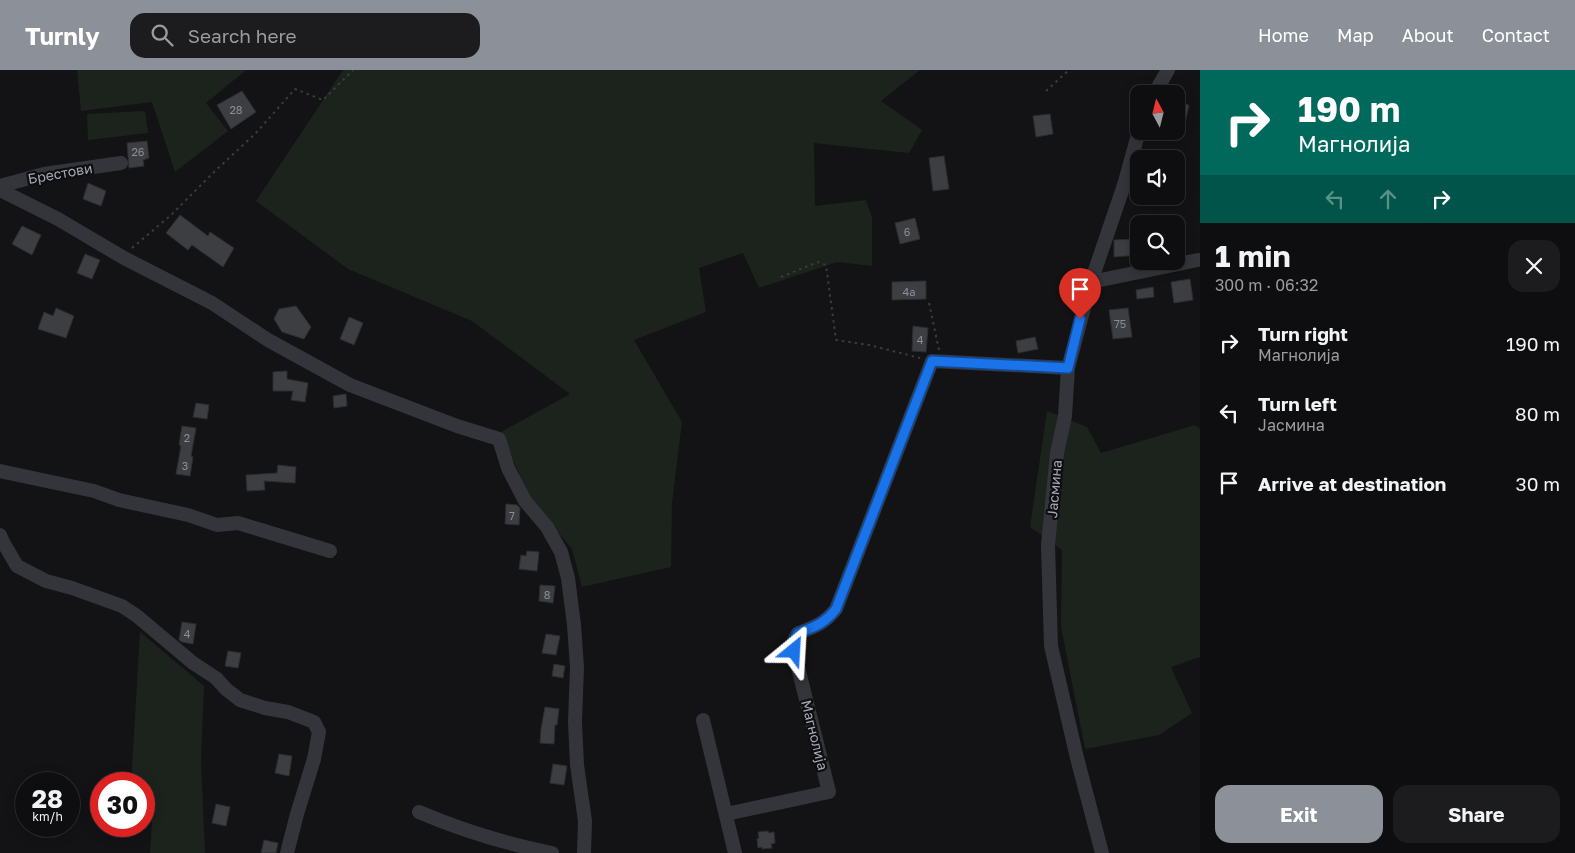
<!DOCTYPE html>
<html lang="en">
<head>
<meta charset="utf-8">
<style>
	body { margin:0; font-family:"Golos Text",sans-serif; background:#1c1c1e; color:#f1f3f6; height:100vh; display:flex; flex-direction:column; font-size:19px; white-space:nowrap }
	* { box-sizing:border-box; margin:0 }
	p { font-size:16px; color:#9b9c9f }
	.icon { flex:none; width:28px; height:28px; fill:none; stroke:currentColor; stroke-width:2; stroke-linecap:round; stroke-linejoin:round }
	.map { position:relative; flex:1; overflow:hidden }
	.details { display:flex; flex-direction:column; background:#0e0e10; width:375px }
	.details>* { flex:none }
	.hud { background:#00695c; color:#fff; overflow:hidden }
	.needle { width:32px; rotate:353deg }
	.fabs { position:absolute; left:1130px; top:15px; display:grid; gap:10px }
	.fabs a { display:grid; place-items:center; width:55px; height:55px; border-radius:10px; background:#0e0e10; box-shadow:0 2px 12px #0003,0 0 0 1px #2e2e30; font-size:25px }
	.speed { position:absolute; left:15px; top:702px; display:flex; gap:10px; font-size:25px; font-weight:700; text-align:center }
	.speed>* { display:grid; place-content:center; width:65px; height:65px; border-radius:50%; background:#0e0e10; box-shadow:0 2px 12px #0003,0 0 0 1px #2e2e30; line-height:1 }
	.speed small { font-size:12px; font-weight:400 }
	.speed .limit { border:8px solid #d22; background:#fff; color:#111 }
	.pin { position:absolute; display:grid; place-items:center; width:42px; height:42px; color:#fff; margin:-51px -21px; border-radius:50% 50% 50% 0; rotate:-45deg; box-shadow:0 0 5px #0007 }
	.pin .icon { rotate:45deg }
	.me { position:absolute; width:55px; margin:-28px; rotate:27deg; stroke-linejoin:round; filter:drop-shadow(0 0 4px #0008) }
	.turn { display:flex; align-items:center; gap:18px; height:105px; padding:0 15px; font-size:22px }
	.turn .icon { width:65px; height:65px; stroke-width:2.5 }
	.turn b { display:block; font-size:35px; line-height:42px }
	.lanes { display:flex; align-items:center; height:48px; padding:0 15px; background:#0003; justify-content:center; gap:25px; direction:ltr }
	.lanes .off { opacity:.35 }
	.round { display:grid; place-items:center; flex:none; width:52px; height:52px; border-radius:15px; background:#1c1c1e }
	.head { display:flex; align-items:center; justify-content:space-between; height:85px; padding:0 15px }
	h1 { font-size:30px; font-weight:700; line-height:38px }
	.cta { display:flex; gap:10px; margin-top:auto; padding:10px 15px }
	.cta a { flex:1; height:58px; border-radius:15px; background:#8c9099; color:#fff; font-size:20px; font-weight:700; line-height:58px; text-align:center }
	.cta a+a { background:#1c1c1e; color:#f1f3f6 }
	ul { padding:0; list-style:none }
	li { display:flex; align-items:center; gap:15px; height:70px; padding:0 15px }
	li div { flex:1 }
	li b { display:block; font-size:19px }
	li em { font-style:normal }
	header { display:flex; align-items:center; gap:30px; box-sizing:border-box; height:70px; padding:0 25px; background:#8c9099; color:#fff }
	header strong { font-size:24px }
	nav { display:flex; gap:28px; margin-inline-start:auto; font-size:18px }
	.search { width:350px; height:45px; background:#1c1c1e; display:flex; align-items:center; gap:12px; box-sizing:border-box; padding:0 18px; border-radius:15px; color:#9b9c9f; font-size:19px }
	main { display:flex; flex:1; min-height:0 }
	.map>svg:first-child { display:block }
	.green { fill:#1b231c }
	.building { fill:#3d3e42; stroke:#2d2d31 }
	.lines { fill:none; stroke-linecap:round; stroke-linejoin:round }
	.path { stroke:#3a3c41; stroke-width:2; stroke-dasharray:2.5 4; stroke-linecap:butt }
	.street { stroke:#34353a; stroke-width:14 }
	.route-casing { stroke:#114b97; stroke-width:12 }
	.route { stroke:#1a73e8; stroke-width:9 }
	.labels { text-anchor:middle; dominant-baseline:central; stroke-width:4.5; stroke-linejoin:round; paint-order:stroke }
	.number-label { font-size:11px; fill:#8a8e98 }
	.street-label { font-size:14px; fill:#a4a9b5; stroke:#0e0e10 }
</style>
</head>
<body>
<header>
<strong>Turnly</strong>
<div class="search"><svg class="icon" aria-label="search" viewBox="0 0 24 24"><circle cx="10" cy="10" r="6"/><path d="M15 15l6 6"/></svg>Search here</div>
<nav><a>Home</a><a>Map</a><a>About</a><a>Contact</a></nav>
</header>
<main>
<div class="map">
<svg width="1200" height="783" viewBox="0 0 1200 783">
	<rect width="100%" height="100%" fill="#131315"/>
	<g class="green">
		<path d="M77 0H246L206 33 228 61 175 102 152 32 81 41Z"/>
		<path d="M343 0H920L881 31 922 60 909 83 814 73 815 136 866 130 872 148V196L837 192 759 218 743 183 699 198 706 242 634 270 682 352 672 433 671 497 582 517 572 479 531 430 501 362 570 324 472 251 348 199 256 131Z"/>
		<path d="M145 41 148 63 88 70 87 44Z"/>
		<path d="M1047 341 1087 357 1101 383 1195 355 1200 359V587L1171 597 1192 643 1159 665 1085 679 1061 557 1062 480 1030 457Z"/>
		<path d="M140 562 204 616 201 691 205 783H150L152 752 144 742V714H131Z"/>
	</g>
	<g class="building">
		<path d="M242 21 256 42 231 59 217 35Z"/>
		<path d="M1176 33 1189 35 1185 53 1176 51Z"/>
		<path d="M1050 44 1053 64 1036 67 1033 46Z"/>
		<path d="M147 71 149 88 143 90 144 96 129 98 127 73Z"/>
		<path d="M944 86 949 119 933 121 929 88Z"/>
		<path d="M88 113 106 121 101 136 83 129Z"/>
		<path d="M180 145 208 166 210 162 234 178 223 197 192 175 188 180 166 163Z"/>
		<path d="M915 148 920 169 900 174 895 153Z"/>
		<path d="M22 156 41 165 32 185 12 174Z"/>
		<path d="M1139 169V185L1114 187V170Z"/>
		<path d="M85 184 100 190 92 209 77 203Z"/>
		<path d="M1190 209 1193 230 1174 233 1171 212Z"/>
		<path d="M926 211V229L892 230V212Z"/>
		<path d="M1153 217 1154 227 1137 229 1136 220Z"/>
		<path d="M296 236 311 257 304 269 282 262 274 249 279 239Z"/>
		<path d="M56 238 74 246 66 268 38 259 44 242 53 246Z"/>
		<path d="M1128 238 1132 267 1113 269 1109 240Z"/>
		<path d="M349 247 363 253 354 275 340 269Z"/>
		<path d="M913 256 928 258 926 282 912 281Z"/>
		<path d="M1035 267 1038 279 1018 283 1016 271Z"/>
		<path d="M287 301V309L308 313 305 332 291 330 293 321H273V302Z"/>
		<path d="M346 324 347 336 334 338 333 326Z"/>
		<path d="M196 333 209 335 207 349 193 347Z"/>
		<path d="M182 356 196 358 191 386 193 387 190 406 176 404 181 376 179 375Z"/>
		<path d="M278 395 296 397 295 413 264 411 265 420 247 421 246 405 277 403Z"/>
		<path d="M506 434 517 435 520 438 519 455 505 454Z"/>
		<path d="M527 481 539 482 537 501 519 499 521 485 526 486Z"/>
		<path d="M540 515 555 516 553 533 539 531Z"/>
		<path d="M182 552 196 554 193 574 182 572 179 570Z"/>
		<path d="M546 564 560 566 556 585 542 583Z"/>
		<path d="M228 581 241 583 238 598 225 596Z"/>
		<path d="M554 594 565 596 563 608 552 606Z"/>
		<path d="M545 637 559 639 557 655H555L554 674 540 673 541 659Z"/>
		<path d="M279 684 292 686 289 706 275 703Z"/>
		<path d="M553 694 567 696 564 715 550 713Z"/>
		<path d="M216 734 230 737 226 756 212 753Z"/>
		<path d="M768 761 769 763 774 762 775 773 771 774 772 778 762 779V777L758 778 757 769 759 768 758 762Z"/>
		<path d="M264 770 278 773 276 783H261Z"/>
	</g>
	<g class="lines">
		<g class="path">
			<path d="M1046 21 1069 0"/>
			<path d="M132 178 170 146 214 102 255 64 295 19 323 30 353 0"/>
			<path d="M781 207 818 192 826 195 836 270 869 275 920 288"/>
			<path d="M929 233 939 280"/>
		</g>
		<g class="street">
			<path d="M1154 24 1168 0"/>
			<path d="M0 116 44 104 121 93"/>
			<path d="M0 120 58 149 124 188 212 233 268 270 350 315 457 356 499 369 508 398 525 431 547 457 561 482 568 508 574 555 577 597 575 652 577 695 585 751 584 783"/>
			<path d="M1091 212 1198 190"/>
			<path d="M0 401 94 421 119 430 188 445 217 455 238 453 330 481"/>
			<path d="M0 465 3 472 17 496 46 511 72 518 122 536 137 546 193 593 216 608 226 619 240 630 265 638 288 642 314 652 319 662 314 689 297 744 287 783"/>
			<path d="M703 650 735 783"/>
			<path d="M419 742C461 760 507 774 552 783"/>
			<path d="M726 744 829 722 794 581V570L798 563C815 557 825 553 836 539L932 291 1068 298"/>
			<path d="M1102 783 1077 688 1051 576 1048 475 1057 383 1065 346 1068 298 1091 212 1124 115 1139 61"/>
		</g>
	</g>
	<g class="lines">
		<g class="route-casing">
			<path id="route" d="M794 581V570L798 563C815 557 825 553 836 539L932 291 1068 298 1080 249"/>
		</g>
		<use href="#route" class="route"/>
	</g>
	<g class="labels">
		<g class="number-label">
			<text x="236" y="39">28</text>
			<text x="138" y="81">26</text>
			<text x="907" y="161">6</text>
			<text x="909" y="221">4a</text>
			<text x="1120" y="253">75</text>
			<text x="920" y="269">4</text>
			<text x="187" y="367">2</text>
			<text x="185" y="395">3</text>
			<text x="512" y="445">7</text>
			<text x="547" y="524">8</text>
			<text x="187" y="563">4</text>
		</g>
		<g class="street-label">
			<text transform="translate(60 103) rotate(-10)">Брестови</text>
			<text transform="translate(1054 419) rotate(-85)">Јасмина</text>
			<text transform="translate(815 665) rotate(76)">Магнолија</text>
		</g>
	</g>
</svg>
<div class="fabs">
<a><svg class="needle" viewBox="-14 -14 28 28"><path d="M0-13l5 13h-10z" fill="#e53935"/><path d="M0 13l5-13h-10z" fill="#9b9c9f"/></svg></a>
<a><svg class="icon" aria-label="sound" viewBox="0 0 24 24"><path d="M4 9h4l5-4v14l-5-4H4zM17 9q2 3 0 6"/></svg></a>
<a><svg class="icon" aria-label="search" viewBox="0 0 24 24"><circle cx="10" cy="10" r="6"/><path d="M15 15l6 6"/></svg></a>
</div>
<div class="speed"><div>28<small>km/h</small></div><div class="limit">30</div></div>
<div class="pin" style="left:1080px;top:249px;background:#d93025"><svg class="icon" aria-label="arrive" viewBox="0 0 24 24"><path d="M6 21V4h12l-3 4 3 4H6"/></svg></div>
<svg class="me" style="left:794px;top:581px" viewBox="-20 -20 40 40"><path d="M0-17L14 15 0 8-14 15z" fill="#1a73e8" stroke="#fff" stroke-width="4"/></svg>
</div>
<section class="details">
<div class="hud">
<div class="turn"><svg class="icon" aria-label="right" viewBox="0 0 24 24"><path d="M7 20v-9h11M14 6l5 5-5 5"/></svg><div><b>190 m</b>Магнолија</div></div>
<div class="lanes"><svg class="icon off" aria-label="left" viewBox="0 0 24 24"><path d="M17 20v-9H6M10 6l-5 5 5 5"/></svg><svg class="icon off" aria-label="ahead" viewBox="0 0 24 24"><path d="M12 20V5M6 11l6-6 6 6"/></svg><svg class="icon" aria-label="right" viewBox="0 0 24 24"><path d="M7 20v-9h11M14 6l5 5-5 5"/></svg></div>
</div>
<div class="head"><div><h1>1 min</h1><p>300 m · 06:32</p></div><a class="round"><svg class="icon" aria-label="close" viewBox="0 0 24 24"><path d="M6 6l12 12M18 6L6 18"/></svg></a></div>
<ul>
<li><svg class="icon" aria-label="right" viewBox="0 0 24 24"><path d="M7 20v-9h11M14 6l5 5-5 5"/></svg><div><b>Turn right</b><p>Магнолија</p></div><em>190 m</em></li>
<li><svg class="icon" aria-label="left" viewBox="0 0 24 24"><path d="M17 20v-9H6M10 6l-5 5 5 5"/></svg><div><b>Turn left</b><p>Јасмина</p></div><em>80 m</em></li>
<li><svg class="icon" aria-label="arrive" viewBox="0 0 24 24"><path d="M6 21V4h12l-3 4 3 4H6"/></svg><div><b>Arrive at destination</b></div><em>30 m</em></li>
</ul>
<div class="cta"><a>Exit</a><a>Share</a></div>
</section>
</main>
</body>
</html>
